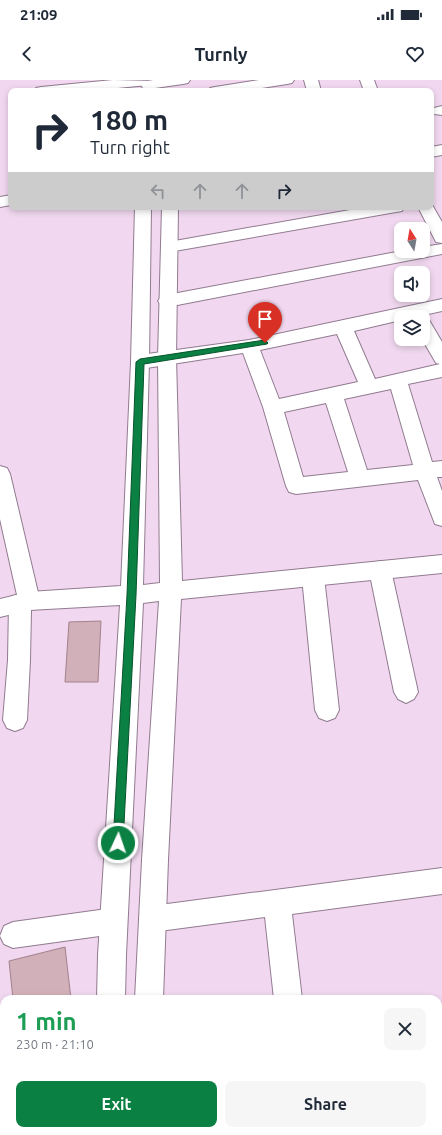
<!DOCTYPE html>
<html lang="en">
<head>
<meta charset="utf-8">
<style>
	body { margin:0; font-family:Ubuntu,sans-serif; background:#f6f6f7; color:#1f2937; height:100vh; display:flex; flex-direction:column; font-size:15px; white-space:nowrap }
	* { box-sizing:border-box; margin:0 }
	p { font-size:13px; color:#747a83 }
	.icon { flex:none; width:22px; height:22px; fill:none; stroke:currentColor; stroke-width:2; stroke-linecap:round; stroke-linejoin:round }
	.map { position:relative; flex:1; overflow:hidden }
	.details { position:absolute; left:0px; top:915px; width:442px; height:140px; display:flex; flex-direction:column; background:#fff; border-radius:12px 12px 0 0; box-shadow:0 2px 6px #0003 }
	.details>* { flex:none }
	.guide { position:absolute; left:8px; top:8px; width:426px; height:122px; border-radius:8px; box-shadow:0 2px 6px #0003; background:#fff; color:#1f2937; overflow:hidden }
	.needle { width:26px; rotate:349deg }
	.fabs { position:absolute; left:394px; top:142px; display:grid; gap:8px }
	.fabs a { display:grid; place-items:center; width:36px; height:36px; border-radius:8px; background:#fff; box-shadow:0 2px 6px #0003; font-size:20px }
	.pin { position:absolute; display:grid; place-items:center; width:34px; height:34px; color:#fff; margin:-41px -17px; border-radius:50% 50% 50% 0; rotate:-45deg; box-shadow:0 0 4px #0007 }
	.pin .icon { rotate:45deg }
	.me { position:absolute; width:44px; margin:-22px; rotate:3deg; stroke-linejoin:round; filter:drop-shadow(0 0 3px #0008) }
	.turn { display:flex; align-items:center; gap:14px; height:84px; padding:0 16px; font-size:18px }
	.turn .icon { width:52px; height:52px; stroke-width:2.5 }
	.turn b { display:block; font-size:28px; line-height:34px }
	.lanes { display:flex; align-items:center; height:38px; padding:0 16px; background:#0003; justify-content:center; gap:20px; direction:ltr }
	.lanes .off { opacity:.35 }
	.round { display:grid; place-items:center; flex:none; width:42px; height:42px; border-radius:8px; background:#f6f6f7 }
	.headline { display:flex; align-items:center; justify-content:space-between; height:68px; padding:0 16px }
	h1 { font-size:24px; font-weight:700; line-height:30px; color:#1e9e55 }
	.primary-button { display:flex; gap:8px; margin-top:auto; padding:8px 16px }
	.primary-button a { flex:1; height:46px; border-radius:8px; background:#0b8043; color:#fff; font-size:16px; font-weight:700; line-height:46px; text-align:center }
	.primary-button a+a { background:#f6f6f7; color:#1f2937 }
	.status { display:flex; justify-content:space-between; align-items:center; height:28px; padding:0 20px; background:#fff; direction:ltr }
	.status svg { height:11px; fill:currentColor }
	header { display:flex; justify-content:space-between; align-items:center; height:52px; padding:0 16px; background:#fff; font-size:18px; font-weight:700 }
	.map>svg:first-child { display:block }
	.building { fill:#d2b0b9; stroke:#a1818a }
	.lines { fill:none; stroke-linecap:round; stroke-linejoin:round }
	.street-casing { stroke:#917b90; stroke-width:2 }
	.secondary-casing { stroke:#917b90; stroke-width:2 }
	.street { fill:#fff; fill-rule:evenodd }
	.secondary { fill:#fff; fill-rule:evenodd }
	.route { fill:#0b8043; stroke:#07532c }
</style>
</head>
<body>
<div class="status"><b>21:09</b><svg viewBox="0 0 49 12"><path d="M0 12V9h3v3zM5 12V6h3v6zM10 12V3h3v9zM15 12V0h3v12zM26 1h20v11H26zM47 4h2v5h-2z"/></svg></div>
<header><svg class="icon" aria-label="back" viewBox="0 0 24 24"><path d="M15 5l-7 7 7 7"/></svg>Turnly<svg class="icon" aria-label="heart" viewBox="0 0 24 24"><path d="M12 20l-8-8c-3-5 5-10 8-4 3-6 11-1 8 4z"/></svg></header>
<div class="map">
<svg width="442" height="1055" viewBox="0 0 442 1055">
	<rect width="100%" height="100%" fill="#f1d8f0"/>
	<g class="building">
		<path d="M101 541 98 602H65L69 542Z"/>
		<path d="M65 867 71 919H13L9 881Z"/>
	</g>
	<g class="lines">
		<g class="street-casing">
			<g id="street">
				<path d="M113 0 155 1 153 4 148 5 87 11H34L36 8 41 7Z"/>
				<path d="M304 0H318L321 11H307Z"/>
				<path d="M360 0H374L378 11H364Z"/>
				<path d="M442 26V35L434 34 432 31 434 28Z"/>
				<path d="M442 65V75L431 77V67Z"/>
				<path d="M11 115V125L0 127V117Z"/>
				<path d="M431 123 442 142V163L436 162 418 127H431Z"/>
				<path d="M367 127H404L402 131 396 132 169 172 163 171 161 167 163 163 169 162Z"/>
				<path d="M442 164V174L167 227 161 225 158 221 161 217 167 215 402 171H423V167Z"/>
				<path d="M442 219V231L415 237H401V240L354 251 375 299 440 284 436 283 422 259 423 238 429 240 442 262V297L408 304 432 382 442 381V397H437L442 411V446L435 444 418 400 296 414 289 412 286 406 263 327 243 273 140 289 134 287 131 282 134 277 140 275 249 260ZM337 254 358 302 279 319 260 270ZM391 309 413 385 367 390 344 319ZM326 323 348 392 303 397 284 332Z"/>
				<path d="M0 386 7 388 10 394 40 521 37 528 31 530 30 580 27 640 23 648 15 651 7 648 3 640 8 580 9 523 12 516 17 515 0 439Z"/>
				<path d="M380 481 388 484 391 490 418 612 414 619 406 623 398 619 394 612 369 490 372 484Z"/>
				<path d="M313 488 321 491 324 497 339 630 335 638 327 641 319 638 315 630 302 497 305 491Z"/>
				<path d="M442 788V814L292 834 302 919H274L265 837 152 852 143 848 139 839 143 830 152 826Z"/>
				<path d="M114 828 123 832 127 841 123 850 114 854 13 868 4 864 0 856 4 846 13 842Z"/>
				<path d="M4 1040V1051H30L28 1055H0V1041Z"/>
			</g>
		</g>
		<g class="secondary-casing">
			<g id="secondary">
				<path d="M153 0H190L188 3 183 4 148 9 143 8 141 5 143 2Z"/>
				<path d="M259 0H294L292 3 287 4 243 11H208L210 8 215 7Z"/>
				<path d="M135 127H151L149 282 143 505 160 503 158 278 162 127H178L176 278 182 501 442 475V493L181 519 168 780 163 919H135L142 780 159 521 143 523 126 875 125 919H97L98 875 120 525 29 530 0 537V519L29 512 121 506 131 282Z"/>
				<path d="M112 1051H142L143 1055H113Z"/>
				<rect x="146" y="1051" width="30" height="4"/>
			</g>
		</g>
		<use href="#street" class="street"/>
		<use href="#secondary" class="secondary"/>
	</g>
	<path class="route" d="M265 260 268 263 267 264 144 284 136 515 123 763 122 767 118 768 114 767 113 763 127 515 136 282 140 279Z"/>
</svg>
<div class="fabs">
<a><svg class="needle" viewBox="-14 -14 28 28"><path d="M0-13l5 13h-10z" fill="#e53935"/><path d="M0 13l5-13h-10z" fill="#747a83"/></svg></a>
<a><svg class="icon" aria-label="sound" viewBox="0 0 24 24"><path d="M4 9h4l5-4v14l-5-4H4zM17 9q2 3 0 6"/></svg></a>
<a><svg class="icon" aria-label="layers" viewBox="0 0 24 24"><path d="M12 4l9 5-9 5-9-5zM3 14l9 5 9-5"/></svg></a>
</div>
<div class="pin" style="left:265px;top:263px;background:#d93025"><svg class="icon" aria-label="arrive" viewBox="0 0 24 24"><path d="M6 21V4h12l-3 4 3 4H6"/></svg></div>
<svg class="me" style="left:118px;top:763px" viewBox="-20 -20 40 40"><circle r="17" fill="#0b8043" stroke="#fff" stroke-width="3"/><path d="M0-11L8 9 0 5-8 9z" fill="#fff"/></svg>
<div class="guide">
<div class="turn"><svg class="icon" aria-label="right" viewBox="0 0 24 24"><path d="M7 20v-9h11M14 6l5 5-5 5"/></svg><div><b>180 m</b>Turn right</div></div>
<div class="lanes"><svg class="icon off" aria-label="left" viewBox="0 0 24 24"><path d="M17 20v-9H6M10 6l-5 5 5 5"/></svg><svg class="icon off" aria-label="ahead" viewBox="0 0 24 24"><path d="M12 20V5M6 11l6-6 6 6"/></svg><svg class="icon off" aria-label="ahead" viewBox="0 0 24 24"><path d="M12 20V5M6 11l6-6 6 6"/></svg><svg class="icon" aria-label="right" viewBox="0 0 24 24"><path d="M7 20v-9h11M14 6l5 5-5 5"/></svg></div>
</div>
<section class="details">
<div class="headline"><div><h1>1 min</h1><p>230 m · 21:10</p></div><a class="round"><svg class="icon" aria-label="close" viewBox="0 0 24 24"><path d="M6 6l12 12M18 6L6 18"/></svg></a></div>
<div class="primary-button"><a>Exit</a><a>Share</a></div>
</section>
</div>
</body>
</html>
